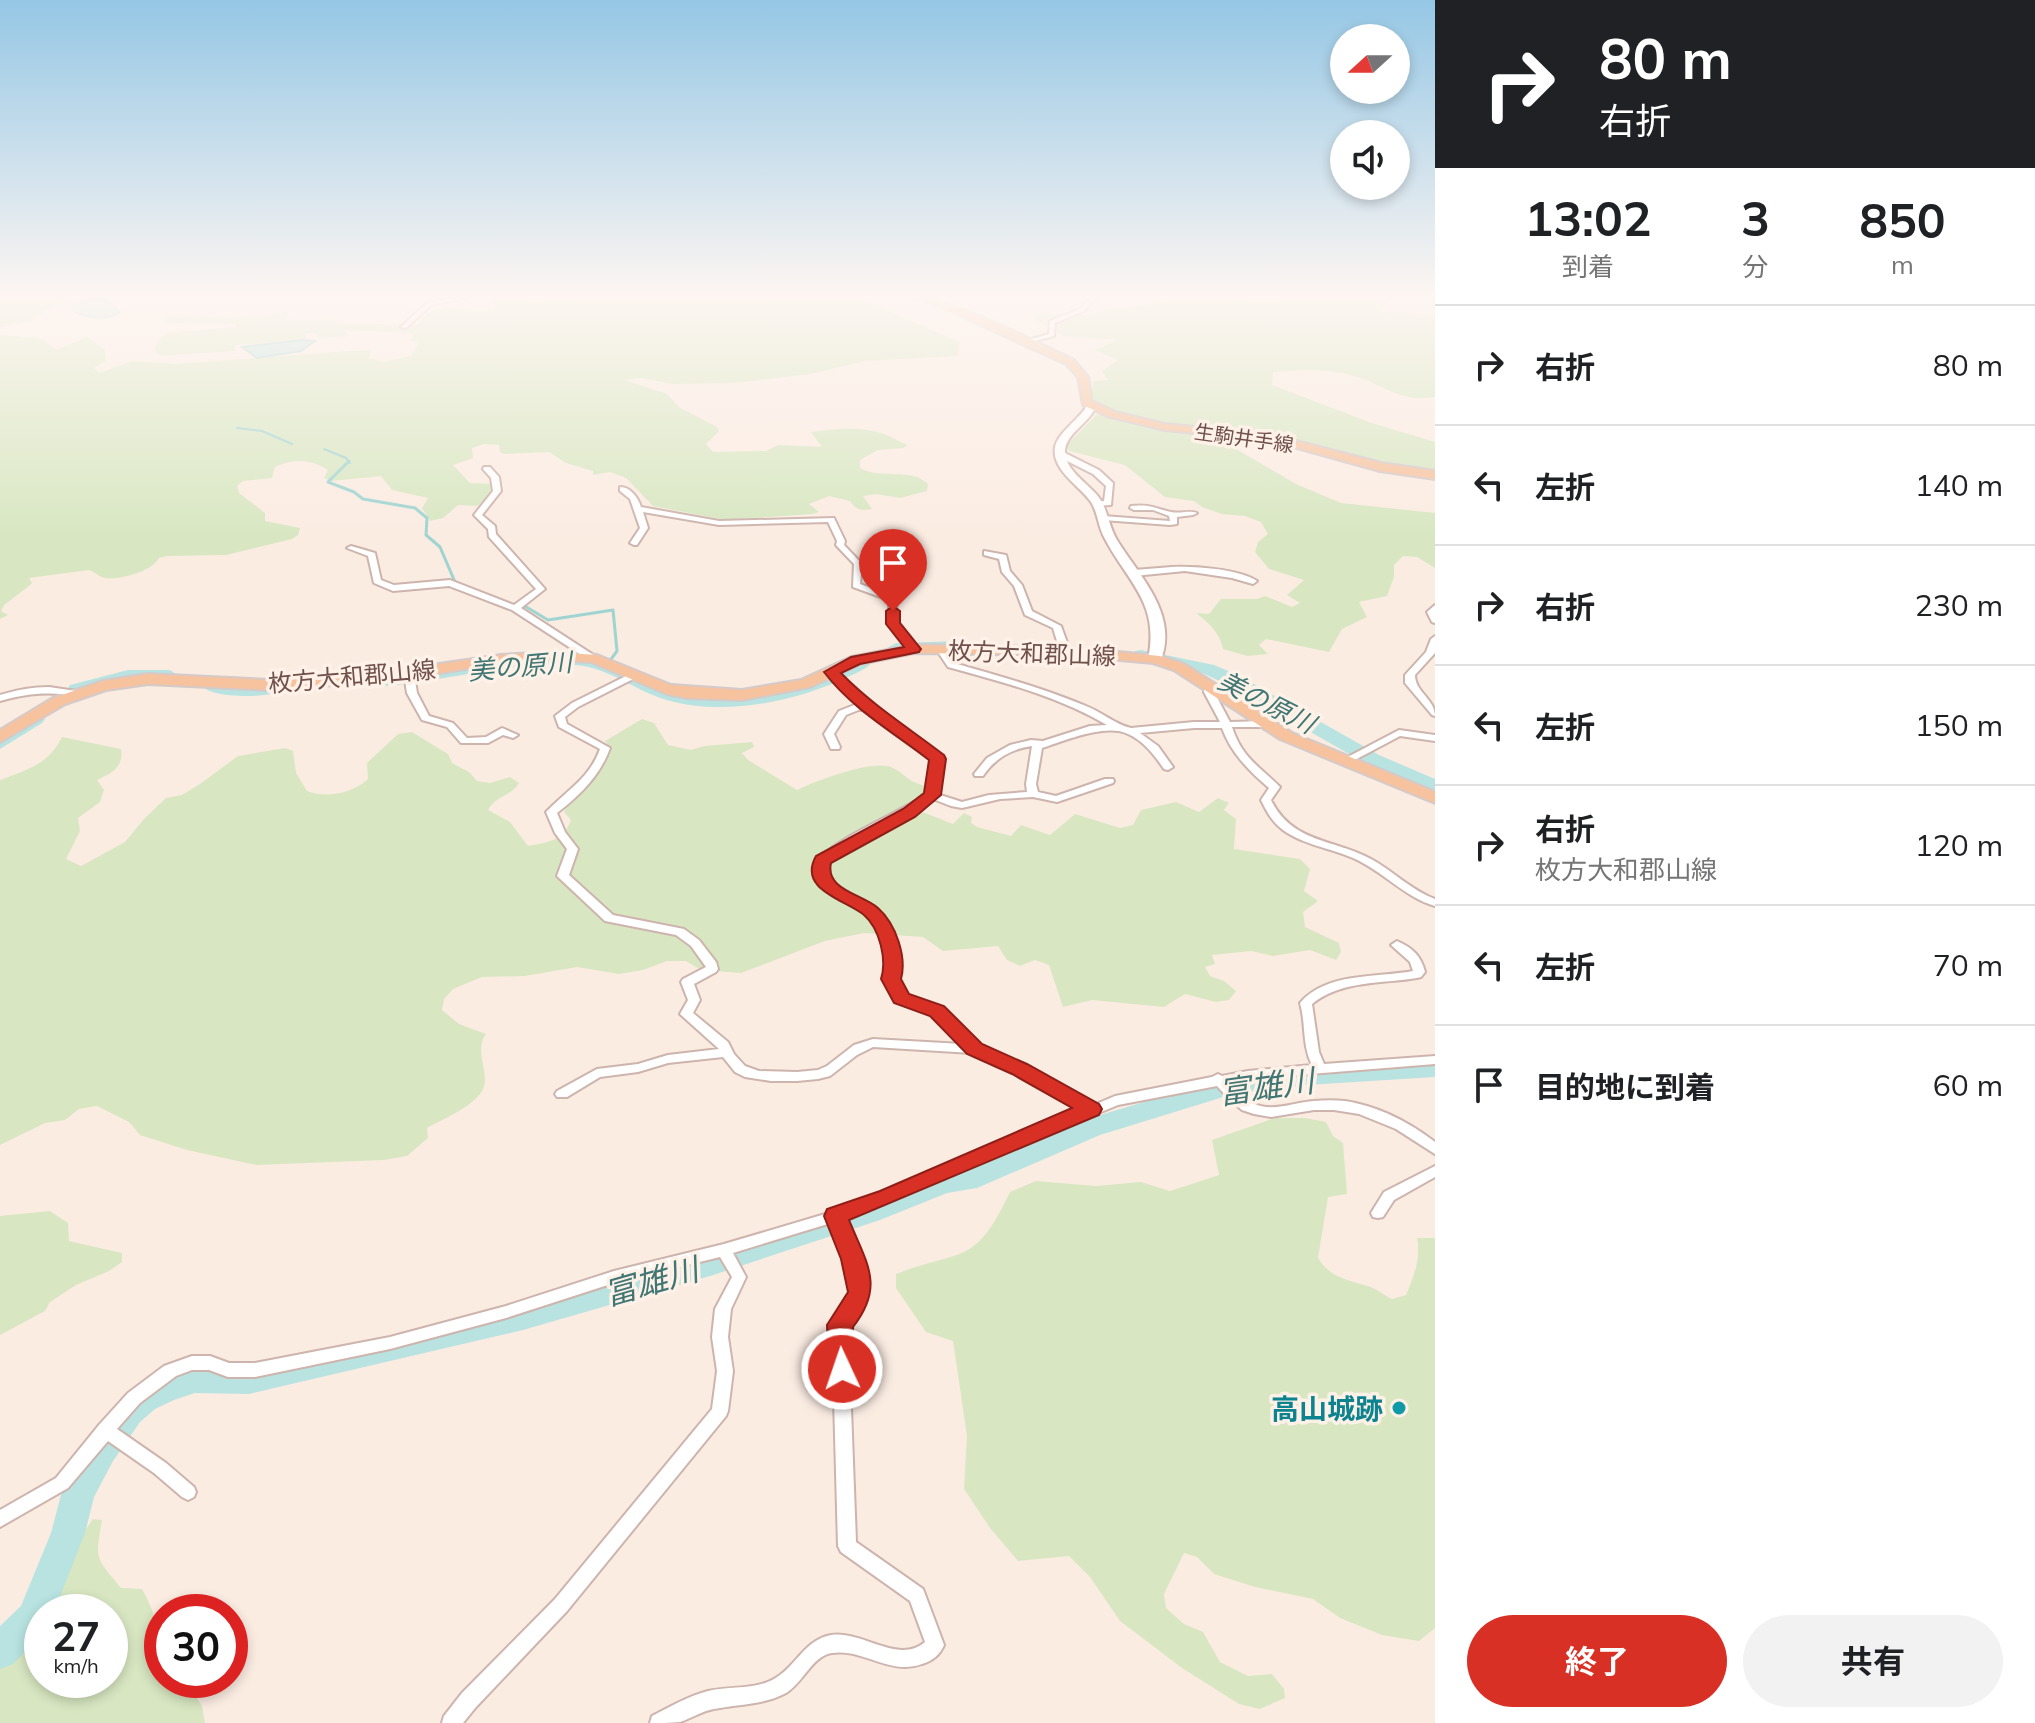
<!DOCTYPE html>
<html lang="ja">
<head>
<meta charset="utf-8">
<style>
	body { margin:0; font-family:Mulish,"Noto Sans JP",sans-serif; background:#f2f2f2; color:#202124; height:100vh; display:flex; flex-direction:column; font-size:30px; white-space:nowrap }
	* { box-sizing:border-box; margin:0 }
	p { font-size:26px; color:#757577 }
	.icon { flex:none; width:44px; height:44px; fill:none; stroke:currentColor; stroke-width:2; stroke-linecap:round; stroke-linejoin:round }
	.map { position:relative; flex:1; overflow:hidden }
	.details { display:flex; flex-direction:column; background:#fff; width:600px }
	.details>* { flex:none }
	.hud { background:#202124; color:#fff; overflow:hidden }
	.needle { width:52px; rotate:249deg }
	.tools { position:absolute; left:1330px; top:24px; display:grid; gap:16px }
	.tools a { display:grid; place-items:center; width:80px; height:80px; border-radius:50%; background:#fff; box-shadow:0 4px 12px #0003; font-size:40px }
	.speed { position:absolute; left:24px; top:1594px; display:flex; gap:16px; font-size:40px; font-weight:700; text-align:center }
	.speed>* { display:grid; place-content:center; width:104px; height:104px; border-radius:50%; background:#fff; box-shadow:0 4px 12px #0003; line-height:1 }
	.speed small { font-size:20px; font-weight:400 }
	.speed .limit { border:12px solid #d22; background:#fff; color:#111 }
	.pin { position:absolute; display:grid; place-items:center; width:68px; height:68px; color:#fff; margin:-82px -34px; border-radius:50% 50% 50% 0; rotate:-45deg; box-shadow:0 0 8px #0007 }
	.pin .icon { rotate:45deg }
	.me { position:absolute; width:88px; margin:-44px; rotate:357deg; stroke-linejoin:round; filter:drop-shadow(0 0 6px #0008) }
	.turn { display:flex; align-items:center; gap:28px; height:168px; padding:0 32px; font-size:36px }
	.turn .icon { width:104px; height:104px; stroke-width:2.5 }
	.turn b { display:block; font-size:56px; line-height:68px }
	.eta { display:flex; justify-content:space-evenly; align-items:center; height:136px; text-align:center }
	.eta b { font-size:48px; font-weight:700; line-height:56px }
	.action { display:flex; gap:16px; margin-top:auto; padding:16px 32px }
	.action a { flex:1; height:92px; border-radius:48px; background:#d93025; color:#fff; font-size:32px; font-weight:700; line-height:92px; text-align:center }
	.action a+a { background:#f2f2f2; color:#202124 }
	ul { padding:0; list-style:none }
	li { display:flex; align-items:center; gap:24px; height:120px; padding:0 32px; border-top:2px solid #e0e0e0 }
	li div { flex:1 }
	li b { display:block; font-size:30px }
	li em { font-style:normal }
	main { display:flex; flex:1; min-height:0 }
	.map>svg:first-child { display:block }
	.green { fill:#d8e7c2 }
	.water { fill:#b8e3e0; stroke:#9fd4d1; stroke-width:2 }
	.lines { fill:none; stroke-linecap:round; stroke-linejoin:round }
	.stream-far1 { stroke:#9fd4d1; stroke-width:2 }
	.stream { stroke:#9fd4d1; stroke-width:3 }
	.river { fill:#b8e3e0; fill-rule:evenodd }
	.street-casing { stroke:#cdb4ad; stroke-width:4 }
	.secondary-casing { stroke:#d0b3aa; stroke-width:4 }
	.primary-casing { stroke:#d4cac9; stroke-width:4 }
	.street { fill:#fff; fill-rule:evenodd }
	.secondary { fill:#fff; fill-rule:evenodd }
	.primary { fill:#f6c39e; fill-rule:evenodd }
	.route { fill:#d93025; stroke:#8d1f18; stroke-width:2 }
	.culture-dot { fill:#0f9aa8; stroke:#fef1e8; stroke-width:3 }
	.labels { text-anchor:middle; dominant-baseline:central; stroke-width:7; stroke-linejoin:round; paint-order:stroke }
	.far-street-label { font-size:20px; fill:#70504a; stroke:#fef1e8 }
	.street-label { font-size:24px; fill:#70504a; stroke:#fef1e8 }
	.water-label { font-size:26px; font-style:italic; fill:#407673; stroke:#fef1e8 }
	.near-culture-label { font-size:28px; font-weight:bold; fill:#0d838f; stroke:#fef1e8; text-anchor:end }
	.near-water-label { font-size:32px; font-style:italic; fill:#407673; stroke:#fef1e8 }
</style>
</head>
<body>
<main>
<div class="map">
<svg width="1435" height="1723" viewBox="0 0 1435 1723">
	<rect width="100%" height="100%" fill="#fbece2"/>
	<g class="green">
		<path d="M0 295H48L68 301 47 309 32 321 0 327Z"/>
		<path d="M589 295H851L960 342 957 356 866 361 810 374 736 383 672 384 641 378 625 380 667 394 679 407 717 427 719 431 706 444 713 452 766 451 778 445 822 447 811 432C835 429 861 426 884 434 893 437 899 442 908 445L903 448 878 450 860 460V468C881 480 911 467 928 484L927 491 900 498 876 494 863 496 872 509C862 511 856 510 850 501L829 496 809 504 819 512 812 514 725 520 653 506 626 478 610 472 593 475V471L566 463 549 452 504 454 500 452 499 445 484 444 472 448 473 458 453 465 470 483 494 484 486 500 477 506 458 505 443 518 430 521 422 508 428 498 392 490 381 476 331 481 324 478 328 470C311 459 293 458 275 467L272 478 243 481 237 486 239 493 265 513V521L300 528 298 535 292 539 226 555 167 556 159 558C153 571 120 580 106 578 98 577 97 573 89 570L29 578 32 583 29 586 4 605 1 611 8 615 0 619V335L43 339 56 350 88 337 105 350 106 361 94 368 99 373 132 361 176 364 349 351 371 350 369 358 384 362 411 356 419 342 408 341 413 337 412 333 343 330 350 336 317 338V334L306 333V339L235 345V351L161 356 154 350 160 339 167 333 236 327 235 324 166 323 167 316 182 314 235 319 288 312 284 318C302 325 323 314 340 323L418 325C437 292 472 320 495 308L492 299 537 303Z"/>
		<path d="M1168 295C1180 295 1194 293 1206 295 1237 300 1272 311 1300 295H1401L1385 304 1380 312 1435 315V397C1398 403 1383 383 1350 375 1325 368 1299 370 1273 372L1272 385 1372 423 1435 442V472L1395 468 1271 435 1227 432 1224 442 1296 484 1341 503 1435 513V568L1417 557 1403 556 1394 565V577L1387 596 1359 602 1367 617 1342 629 1329 652 1266 639 1259 645 1268 654 1247 656 1223 649C1220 633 1209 623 1196 613L1209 614 1221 599H1257L1265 596 1292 607 1300 603 1287 595 1304 580 1269 569 1255 552 1258 542 1268 534 1261 522 1245 516 1222 514 1202 507 1194 501 1165 497 1125 465 1069 451 1066 446 1096 415 1103 413C1095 403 1089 394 1094 381L1108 380 1102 371 1118 360 1095 350 1118 340 1064 336 1034 320 1038 313 1091 315 1105 310 1168 302 1173 297Z"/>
		<path d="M642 719 654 723 668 745 691 750 704 746 752 742 754 747 742 753 748 760 797 790C815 781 876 758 893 768 907 775 906 781 925 786L927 794 914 805 920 811 953 824 964 813 972 817 971 823 977 827 1011 836 1021 825 1050 835 1075 814 1120 828 1133 825 1141 810 1176 802 1199 812 1218 798 1229 803 1224 810 1236 819 1234 849 1300 859 1310 869 1304 891 1318 901 1303 912 1305 927 1339 943 1341 952 1336 960 1310 950 1273 956 1251 951 1212 955 1215 964 1205 967 1210 976 1224 981 1236 991 1229 1000 1216 1002 1185 994 1164 1007 1092 1000 1063 1007 1049 965 1035 960 1020 966 1007 960 998 946 943 951 923 937 864 933 825 941 741 973 701 970 686 961H667L643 970 619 974 577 967 525 976 482 977 453 989 444 999 442 1010 459 1024 486 1034C472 1053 494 1077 480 1094 468 1109 443 1119 427 1128L428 1138 407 1156 384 1160 256 1165 187 1150 140 1135 129 1122 97 1106 79 1109 65 1120 45 1123 0 1145V780C27 770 49 764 62 737L121 749C124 767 112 773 97 780L104 790 100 802 78 818 80 831 66 859 81 866 125 842 144 819 166 798 182 795 200 784 238 756 285 748 293 751 296 773 307 791C326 799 353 793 368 779L367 763 398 734 412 732 448 754 452 763 469 772 477 781 490 783 510 777 519 783C512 796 495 796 488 810L510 822 528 846C549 842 563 841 571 820L564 812 568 804 597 775 609 747 605 741Z"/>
		<path d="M1275 1118H1305L1326 1122 1333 1136 1343 1143 1347 1194 1328 1197 1318 1258C1330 1278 1349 1280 1368 1286 1377 1289 1384 1295 1392 1299L1406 1295C1414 1276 1421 1259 1417 1238H1435V1628L1419 1641 1382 1635 1340 1618 1313 1599 1255 1587 1214 1574 1197 1557 1184 1553 1164 1594 1166 1608 1184 1624 1203 1632 1220 1662 1248 1676 1272 1674 1284 1689 1285 1698 1260 1709 1239 1704 1182 1668 1120 1621 1090 1577 1069 1556 1018 1561 990 1528 964 1489 967 1436 953 1341 926 1332 896 1288V1274C964 1248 974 1267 1010 1192L1036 1181 1096 1186 1141 1182 1170 1191 1219 1175 1212 1140Z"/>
		<path d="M50 1211 68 1223 69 1241 122 1253V1262L109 1271 76 1285 50 1302 45 1311 0 1335V1216Z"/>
		<path d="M93 1519 102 1520C95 1561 95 1556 121 1588L142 1589C159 1619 162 1645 162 1680H185L202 1706 205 1723H0V1661L21 1646 42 1621V1680H110V1612H50L54 1606 68 1555Z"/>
	</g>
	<g class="water">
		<path d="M97 296 109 301 120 312C108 321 88 318 75 312L73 305Z"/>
		<path d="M302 340 315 341 301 351 257 358 242 347Z"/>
	</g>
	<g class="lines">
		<g class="stream-far1">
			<path d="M237 428 262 431 292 444"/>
			<path d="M324 449 346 458 350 463"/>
		</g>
		<g class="stream">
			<path d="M349 461 328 482 354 492 363 499 415 508 427 518 426 535 440 547 455 582 460 584"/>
			<path d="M509 604 523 605 548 620 613 610 617 651 609 662"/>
		</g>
		<g class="river">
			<path d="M963 641 972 646 969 650 896 653 887 648 896 643Z"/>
			<path d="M1141 650 1214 665 1238 675 1379 755 1435 779V792L1365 763 1224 683 1202 673 1135 659 1132 655 1135 651Z"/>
			<path d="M576 655C599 657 619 664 640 674 653 680 666 688 679 691 739 706 804 684 857 658L863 657 872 662C865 671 851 675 841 680 789 703 723 716 667 700 635 691 610 668 576 665 513 662 449 680 387 686L378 680 387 674 528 656Z"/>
			<path d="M128 670H170L179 676 170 682H128L77 695 68 689 70 685Z"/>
			<path d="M211 680C229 685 277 678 286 688 275 699 213 699 202 686Z"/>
			<path d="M35 713 42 715 45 719 42 723 0 749V734Z"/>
			<path d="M1435 1059V1077L1307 1085 1233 1094 1100 1135 977 1188 947 1193 880 1220 710 1276 523 1330 249 1394 195 1393 174 1400 155 1409 140 1422 113 1461 94 1497 85 1533 54 1612H42V1635L13 1664 0 1669V1626L21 1606 51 1533 61 1495 89 1441 118 1402 133 1389 195 1367 249 1368 523 1306 710 1252 860 1204 944 1173 964 1171 1080 1121 1232 1076 1307 1067Z"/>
		</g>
		<g class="street-casing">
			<g id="street">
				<path d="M467 295H477L431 305 406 328 401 327 427 303Z"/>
				<path d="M1093 295H1099L1084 311 1055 323 1054 336 1024 344 1021 342 1049 334 1050 321 1080 309Z"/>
				<path d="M1057 452H1063L1099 470 1113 483 1111 505 1095 506V502L1104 501 1106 486 1093 474 1057 456Z"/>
				<path d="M484 467H490L499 477 501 491 482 515 495 526 496 534 545 589 521 608 595 656V660H589L512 610 449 586 393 591 374 583 368 556 347 548 351 546 375 553 381 580 394 585 450 580 514 605 536 589 489 537 488 529 474 515 493 491 491 478 483 469Z"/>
				<path d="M620 487C631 487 638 498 641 507L719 521 834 518 845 541 844 545 862 564 860 584 896 597 897 624 919 649 917 651H911L889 624V600L853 587 854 564 836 545 837 541 828 522 719 525 643 512 648 528 637 545H634L630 543 640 528 630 499 620 491Z"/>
				<path d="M1131 506C1150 504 1154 508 1171 512 1180 514 1189 510 1197 513L1193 515 1177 517V524L1170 525 1103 520 1099 518 1103 516 1170 521 1169 516 1153 510H1134L1130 508Z"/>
				<path d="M984 551 1006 555 1010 571 1022 585 1032 611 1061 626 1070 651 1068 653 1065 654 1060 651 1053 628 1025 615 1014 586 1002 572 999 559 984 555Z"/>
				<path d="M1172 567C1194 566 1239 569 1257 581L1253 584 1232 578 1185 571 1134 576 1130 573 1134 570Z"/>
				<path d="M1435 605V623L1432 622 1427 612Z"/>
				<path d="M1435 636V653L1415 675C1415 692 1435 699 1435 716L1432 715 1405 683V675L1426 652 1431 639Z"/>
				<path d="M941 646 944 647 954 663C999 676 1043 688 1086 706 1102 712 1114 724 1131 728L1194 722H1220L1204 692 1206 683H1212L1214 692 1230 722 1266 721 1271 724 1266 727H1232C1242 758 1259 766 1280 787L1271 800C1292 843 1334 839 1371 859 1393 871 1411 890 1435 899V906C1404 897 1383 871 1353 858 1330 848 1304 845 1283 830 1272 822 1267 812 1261 800L1269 788C1249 771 1231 753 1222 728H1194L1140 733 1158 746 1173 767 1168 770 1164 769C1155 756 1144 741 1128 734 1106 723 1064 741 1042 748L1036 784 1038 792 1056 796 1105 779H1113L1114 781 1113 783 1057 802 1033 797 1000 799 962 808 951 806 933 799 858 841 832 858 827 864 826 872 828 879 832 884 874 909 888 925 898 952 897 979 907 996 941 1008 979 1046 1025 1066 1094 1105 1115 1096 1212 1077 1218 1074 1222 1076 1248 1071 1312 1065C1302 1046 1306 1024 1300 1003 1326 972 1376 978 1413 971L1410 962 1391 945 1397 941C1413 948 1421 956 1425 972L1421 977 1417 978C1382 984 1341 980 1312 1004L1319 1052 1324 1064 1435 1056V1064L1248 1079 1229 1083C1236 1091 1244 1099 1253 1103 1271 1113 1295 1102 1314 1101 1324 1100 1335 1100 1345 1101 1378 1106 1409 1122 1435 1142V1154L1396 1129 1359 1114 1334 1110H1314L1271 1117 1254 1114 1242 1110 1229 1099 1217 1086 1118 1105 844 1219C852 1239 870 1271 867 1293 866 1306 855 1317 848 1327L856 1542 923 1589 944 1645C940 1655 932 1661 922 1664 890 1676 863 1648 832 1653 812 1656 803 1683 786 1693 764 1705 739 1704 714 1709 702 1711 692 1718 680 1722 671 1723 659 1723 650 1723L652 1716C670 1707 688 1696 708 1691 729 1686 755 1690 774 1679 796 1667 804 1640 831 1635 862 1630 898 1665 925 1642L910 1601 841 1552 838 1546 832 1325C838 1316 847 1308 851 1298 858 1279 838 1241 831 1223L733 1253 746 1277 731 1309 728 1337 733 1371 728 1411 726 1416 567 1611 476 1707 463 1723H442L444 1716 462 1693 555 1599 712 1409 717 1371 712 1337 715 1309 732 1277 720 1257 614 1283 506 1318 390 1349 255 1377H228L209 1370H192L176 1376 140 1403 117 1429 166 1463 194 1487 196 1492 194 1497 188 1500 182 1497 154 1473 108 1441 68 1488 0 1527V1510L56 1478 99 1425 128 1393 164 1366 192 1356H210L229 1363H255L390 1337 506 1306 614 1271 724 1244 832 1212 1081 1110 1015 1072 972 1053 873 1047 857 1055 830 1076 818 1079 797 1081H771L745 1077 735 1072 723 1057 668 1063 638 1072 600 1077 567 1097H557L555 1094 557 1091 597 1069 638 1064 668 1055 719 1049 680 1014 688 1000 681 982 683 979 706 967 691 946 676 935 605 921 557 876 567 849 555 833 546 812C566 791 590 778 600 749L559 727 555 716 572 703 634 672 639 675 637 677 578 707 565 717 567 724 610 748C600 776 580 795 557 813L565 832 578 849 569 875 613 915 684 929 699 940 716 962 718 969 716 972 694 984 700 1000 693 1013 728 1042 734 1054 745 1066 759 1071 797 1072 818 1070 827 1066 854 1045 873 1039 962 1044 933 1014 898 1002C894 996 888 987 886 980 884 975 887 968 887 962 886 949 882 933 874 922 860 904 833 902 820 883 814 876 813 869 818 861 831 840 903 811 927 794L934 763 887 723 861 709 846 715 834 734 840 747 839 749H831L824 734 839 711 857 704 826 672 831 669 834 670 868 705 893 719 943 760 944 762 937 794 962 802 989 795 1027 792 1026 784 1032 746C1011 749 995 758 983 776H975L974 774 987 758 1010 745 1031 740 1043 741 1090 726 1107 725C1058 696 1002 682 948 667L936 649Z"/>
				<path d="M409 671 414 674 417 693 429 716 453 723 467 738 486 737 502 728 518 735 513 738 503 735 488 743H461L447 727 422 720 407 693 404 674Z"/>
				<path d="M49 687 83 692 85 694 80 697C52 691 28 693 0 701V695C16 690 32 687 49 687Z"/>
				<path d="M1399 730 1435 735V741L1400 736 1351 762 1347 763 1342 760Z"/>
				<path d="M1435 1166V1177L1394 1200 1383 1217 1378 1218 1373 1217 1371 1213 1384 1192Z"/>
			</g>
		</g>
		<g class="secondary-casing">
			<path id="secondary" d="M1088 404 1096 406C1090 423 1066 433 1065 451 1065 470 1086 482 1097 495 1108 508 1108 525 1117 540 1139 576 1180 615 1160 662L1155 663 1148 659C1160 602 1127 582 1104 537 1098 526 1098 513 1091 502 1080 486 1051 470 1055 447 1058 432 1080 419 1088 404Z"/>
		</g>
		<g class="primary-casing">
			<g id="primary">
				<path d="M903 295C944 293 1033 341 1074 360L1088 377 1092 401 1115 412 1165 424 1273 435 1381 463 1435 471V479L1380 471 1272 441 1165 430 1107 416 1083 405 1078 377 1066 364 941 307Z"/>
				<path d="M914 645 1065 647 1160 656 1184 664 1292 733 1435 792V803L1280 739 1174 670 1153 663 1065 655 914 653 860 664 810 687 742 700 687 698 667 694 591 662 552 660 501 663 398 680 269 690 148 684 106 690 65 704 0 742V730L53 698 103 681 148 674 269 680 398 670 501 655 552 652 597 655 671 685 742 690 801 680 851 657Z"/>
			</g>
		</g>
		<use href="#street" class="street"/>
		<use href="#secondary" class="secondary"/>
		<use href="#primary" class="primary"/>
	</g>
	<linearGradient id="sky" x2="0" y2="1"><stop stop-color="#95c7e5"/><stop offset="0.55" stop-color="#fdf6f2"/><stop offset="1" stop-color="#fdf6f2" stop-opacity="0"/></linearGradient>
	<rect width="1435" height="536" fill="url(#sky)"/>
	<path class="route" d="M893 606 900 611V623L921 649 919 652 860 664 841 673C872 705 909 728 944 755L946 759 941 795 915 817 831 863C825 890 862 894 878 908 896 924 907 957 901 979L909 994 944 1006 982 1044 1027 1064 1099 1104 1102 1109 1099 1115 849 1220C867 1264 885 1286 853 1327L855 1369 851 1377 842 1380 833 1377 829 1369 827 1325 848 1292 841 1259 824 1216 827 1209 880 1191 1072 1108 1012 1074 967 1054 930 1016 894 1003 881 979C887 960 880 929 864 915 846 900 797 890 816 856L903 809 924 793 929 760C893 732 852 709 824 672L851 657 904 647 886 624V611Z"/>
	<circle class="culture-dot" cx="1399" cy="1408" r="8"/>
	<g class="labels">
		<g class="far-street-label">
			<text transform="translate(1244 438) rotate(8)">生駒井手線</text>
		</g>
		<g class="street-label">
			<text transform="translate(1032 653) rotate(2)">枚方大和郡山線</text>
			<text transform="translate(352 676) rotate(-5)">枚方大和郡山線</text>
		</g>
		<g class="water-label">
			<text transform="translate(520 666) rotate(-5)">美の原川</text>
			<text transform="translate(1267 702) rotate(27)">美の原川</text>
		</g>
		<g class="near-culture-label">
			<text x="1383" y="1408">高山城跡</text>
		</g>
		<g class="near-water-label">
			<text transform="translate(1266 1086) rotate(-8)">富雄川</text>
			<text transform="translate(651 1281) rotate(-16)">富雄川</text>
		</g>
	</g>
</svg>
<div class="tools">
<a><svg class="needle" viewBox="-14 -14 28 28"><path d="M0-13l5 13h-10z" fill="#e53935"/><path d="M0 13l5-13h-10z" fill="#757577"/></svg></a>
<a><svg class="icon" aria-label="sound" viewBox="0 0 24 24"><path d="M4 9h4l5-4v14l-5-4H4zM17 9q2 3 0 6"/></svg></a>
</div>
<div class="speed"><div>27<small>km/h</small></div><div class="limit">30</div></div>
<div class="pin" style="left:893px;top:611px;background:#d93025"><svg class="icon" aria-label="arrive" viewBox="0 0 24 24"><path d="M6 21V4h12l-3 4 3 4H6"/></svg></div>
<svg class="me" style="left:842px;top:1369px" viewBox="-20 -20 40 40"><circle r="17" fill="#d93025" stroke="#fff" stroke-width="3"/><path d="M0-11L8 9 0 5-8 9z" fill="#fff"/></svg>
</div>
<section class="details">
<div class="hud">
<div class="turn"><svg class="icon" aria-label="right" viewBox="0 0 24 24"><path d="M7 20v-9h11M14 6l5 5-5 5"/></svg><div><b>80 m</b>右折</div></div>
</div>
<div class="eta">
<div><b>13:02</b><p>到着</p></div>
<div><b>3</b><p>分</p></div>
<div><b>850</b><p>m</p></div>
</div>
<ul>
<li><svg class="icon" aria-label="right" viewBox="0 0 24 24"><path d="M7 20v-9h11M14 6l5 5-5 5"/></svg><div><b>右折</b></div><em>80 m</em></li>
<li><svg class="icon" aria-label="left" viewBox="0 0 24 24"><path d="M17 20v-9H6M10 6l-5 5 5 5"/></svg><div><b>左折</b></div><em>140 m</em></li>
<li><svg class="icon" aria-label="right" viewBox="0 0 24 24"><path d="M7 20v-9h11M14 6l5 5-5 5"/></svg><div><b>右折</b></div><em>230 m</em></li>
<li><svg class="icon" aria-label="left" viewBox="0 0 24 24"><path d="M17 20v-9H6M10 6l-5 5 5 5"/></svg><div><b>左折</b></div><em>150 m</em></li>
<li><svg class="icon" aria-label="right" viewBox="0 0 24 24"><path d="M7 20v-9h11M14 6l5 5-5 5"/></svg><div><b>右折</b><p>枚方大和郡山線</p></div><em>120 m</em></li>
<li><svg class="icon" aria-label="left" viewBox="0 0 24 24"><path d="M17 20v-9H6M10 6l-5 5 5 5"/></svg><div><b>左折</b></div><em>70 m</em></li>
<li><svg class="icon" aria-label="arrive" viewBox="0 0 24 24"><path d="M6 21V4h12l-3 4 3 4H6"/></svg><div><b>目的地に到着</b></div><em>60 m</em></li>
</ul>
<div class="action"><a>終了</a><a>共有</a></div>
</section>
</main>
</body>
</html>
